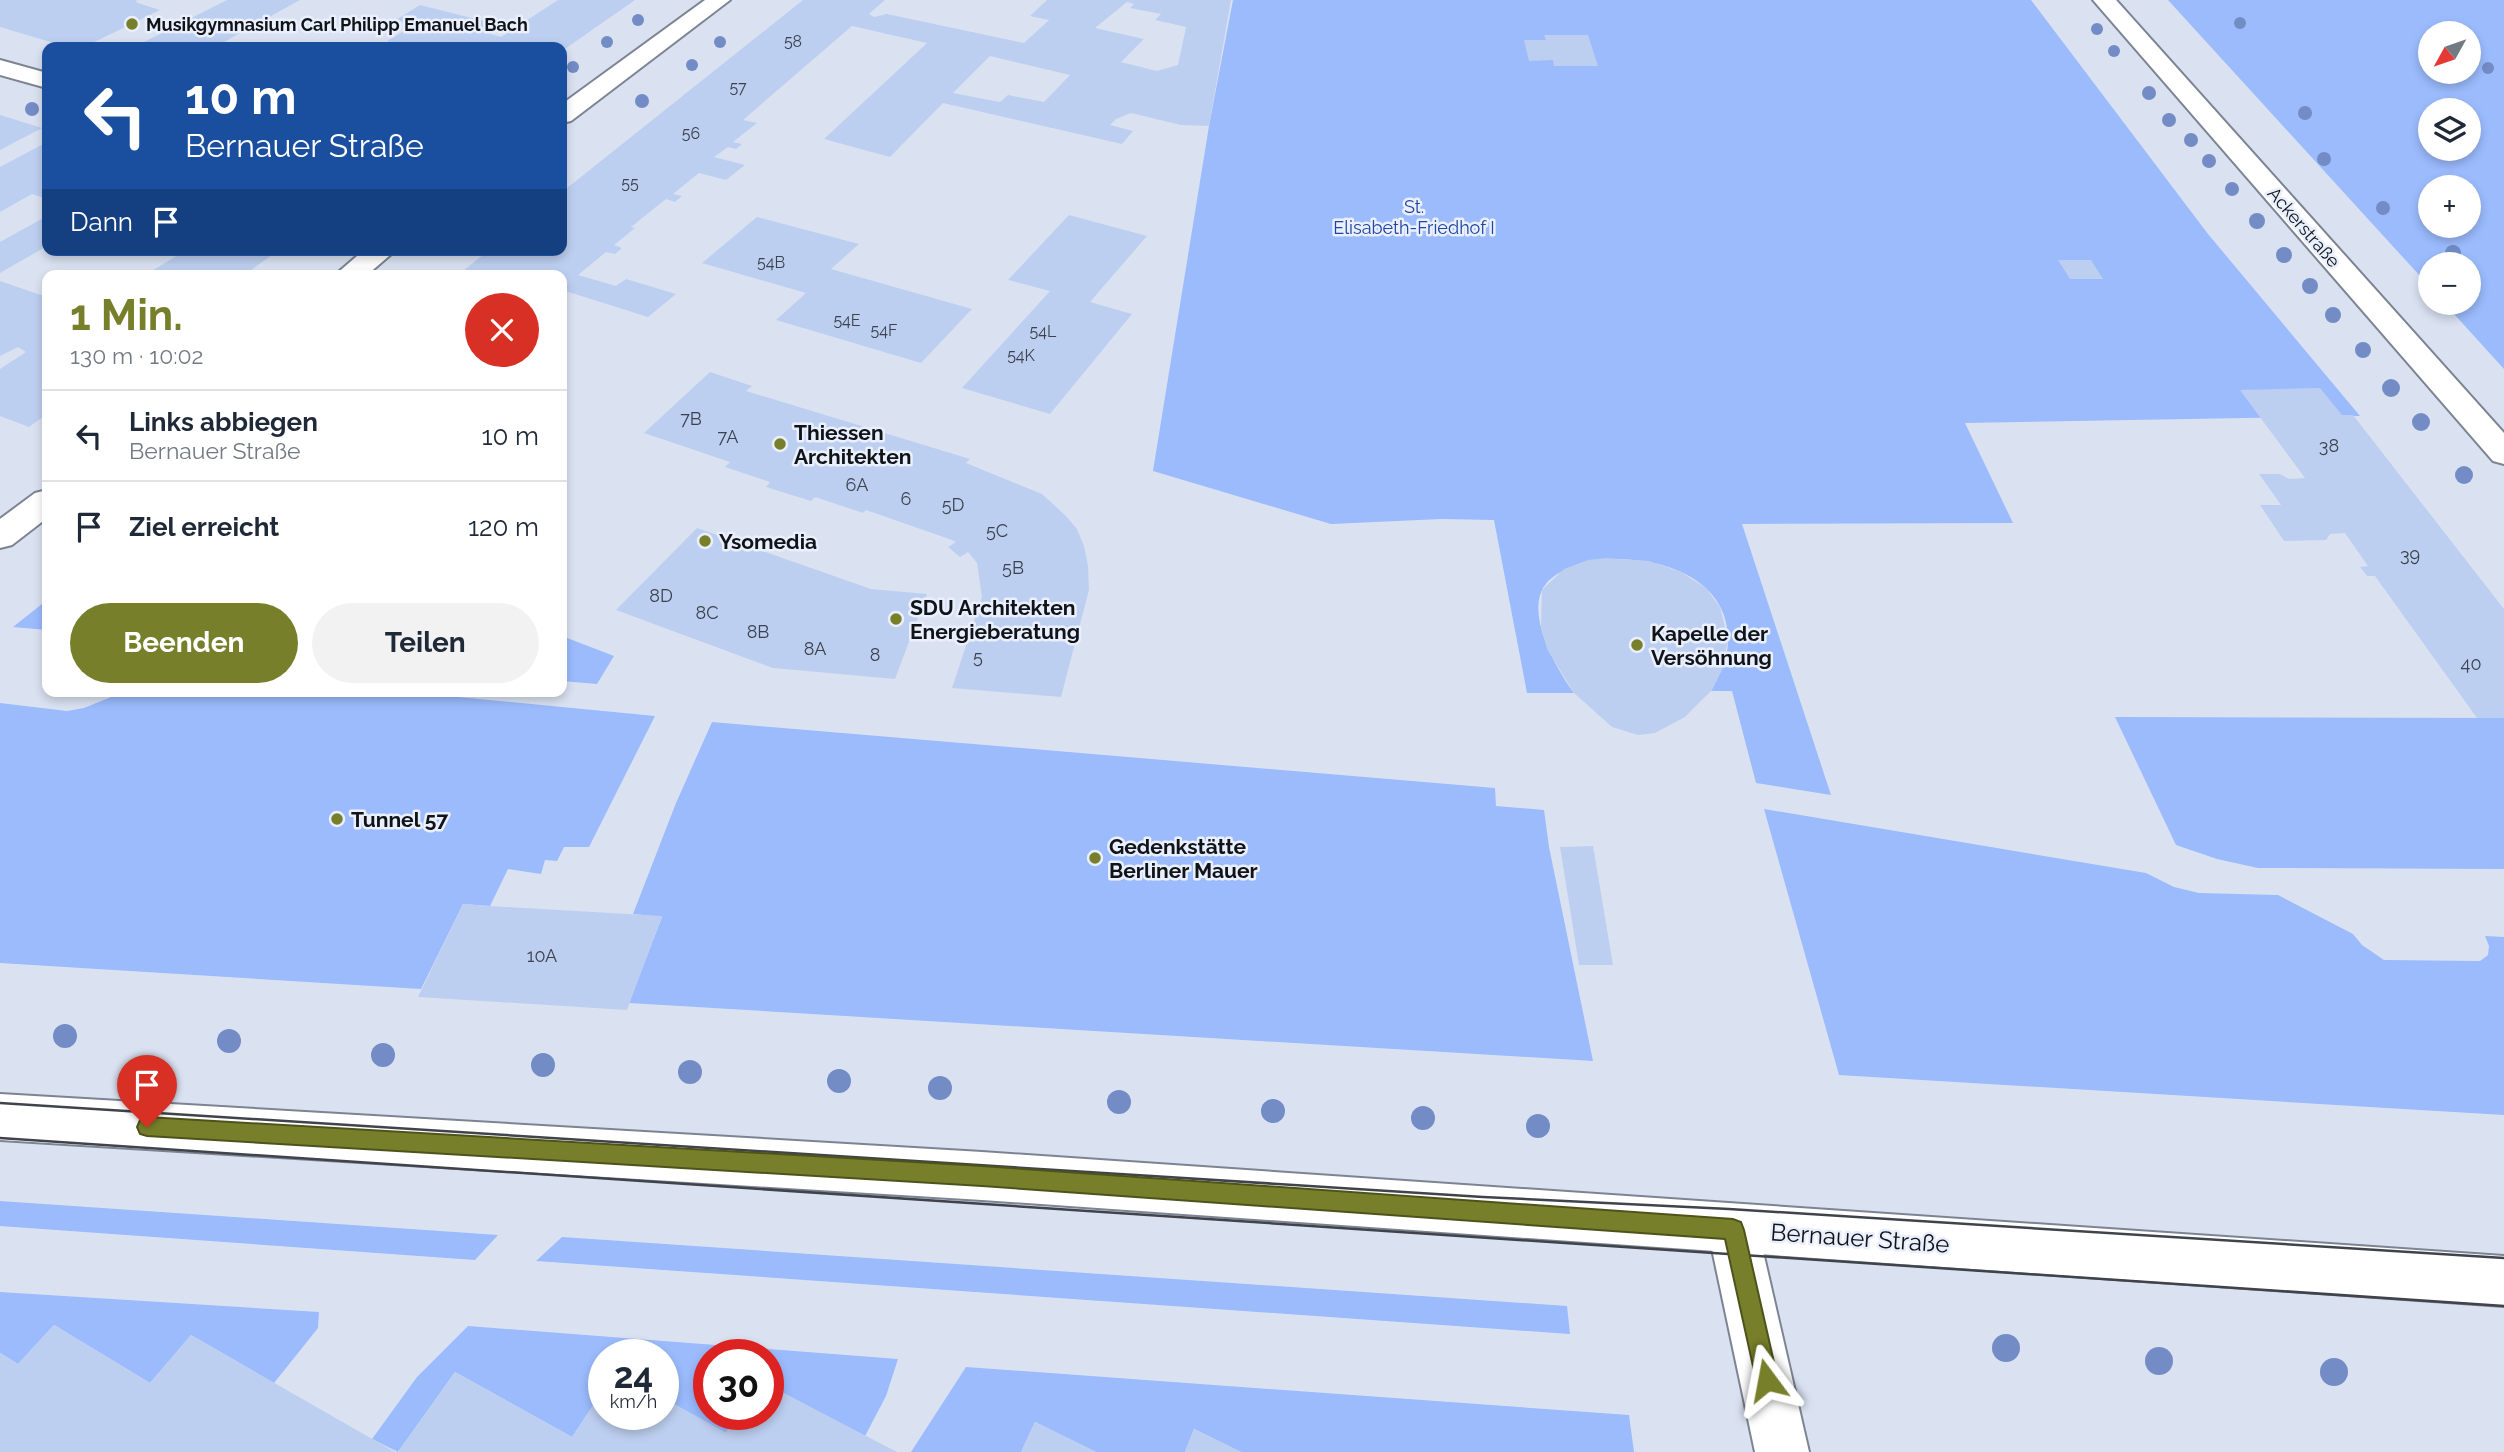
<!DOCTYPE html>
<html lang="de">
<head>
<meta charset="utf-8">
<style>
	body { margin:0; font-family:Raleway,sans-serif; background:#f2f2f3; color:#1f2937; height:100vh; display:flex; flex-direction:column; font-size:26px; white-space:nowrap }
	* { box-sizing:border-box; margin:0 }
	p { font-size:23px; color:#747a83 }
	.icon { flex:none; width:38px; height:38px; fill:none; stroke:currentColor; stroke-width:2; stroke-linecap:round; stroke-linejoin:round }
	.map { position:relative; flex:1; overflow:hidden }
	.drawer { position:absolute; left:42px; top:270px; width:525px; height:427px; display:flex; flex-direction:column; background:#fff; border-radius:14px; box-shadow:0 4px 10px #0003 }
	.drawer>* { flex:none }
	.banner { position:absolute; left:42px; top:42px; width:525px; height:214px; border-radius:14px; box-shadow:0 4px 10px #0003; background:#1a4fa0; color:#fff; overflow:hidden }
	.needle { width:46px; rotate:230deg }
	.tools { position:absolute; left:2418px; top:21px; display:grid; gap:14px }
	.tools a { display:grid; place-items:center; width:63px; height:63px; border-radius:50%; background:#fff; box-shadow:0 4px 10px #0003; font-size:35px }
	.speed { position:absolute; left:588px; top:1339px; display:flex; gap:14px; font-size:35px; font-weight:700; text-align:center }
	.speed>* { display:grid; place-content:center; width:91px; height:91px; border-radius:50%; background:#fff; box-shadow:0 4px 10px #0003; line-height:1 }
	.speed small { font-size:18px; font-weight:400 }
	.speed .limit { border:10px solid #d22; background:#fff; color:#111 }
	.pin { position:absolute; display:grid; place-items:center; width:60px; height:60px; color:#fff; margin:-72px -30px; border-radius:50% 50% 50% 0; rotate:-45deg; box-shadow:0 0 7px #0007 }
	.pin .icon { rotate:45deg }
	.me { position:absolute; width:77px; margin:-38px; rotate:347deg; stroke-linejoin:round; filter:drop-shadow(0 0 5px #0008) }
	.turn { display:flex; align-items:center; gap:24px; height:147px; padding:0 28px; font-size:32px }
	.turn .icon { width:91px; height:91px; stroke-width:2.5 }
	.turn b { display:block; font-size:49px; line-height:60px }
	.then { display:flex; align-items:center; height:66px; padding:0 28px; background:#0003; gap:14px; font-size:26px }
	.round { display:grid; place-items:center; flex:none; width:74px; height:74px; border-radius:37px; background:#f2f2f3 }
	.head { display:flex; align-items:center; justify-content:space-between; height:119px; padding:0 28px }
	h1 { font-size:42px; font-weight:700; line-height:52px; color:#787f2a }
	.button { display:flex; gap:14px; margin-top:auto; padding:14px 28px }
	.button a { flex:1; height:80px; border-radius:42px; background:#787f2a; color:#fff; font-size:28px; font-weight:700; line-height:80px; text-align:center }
	.button a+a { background:#f2f2f3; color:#1f2937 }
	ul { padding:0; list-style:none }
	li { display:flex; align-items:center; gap:21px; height:91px; padding:0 28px; border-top:2px solid #e0e1e3 }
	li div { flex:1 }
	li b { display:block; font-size:26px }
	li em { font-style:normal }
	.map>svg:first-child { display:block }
	.green { fill:#9bbbfd; fill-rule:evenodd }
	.building { fill:#bdcff0; fill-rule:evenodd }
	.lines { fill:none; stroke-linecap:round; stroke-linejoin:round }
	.minor-casing { stroke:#7c8492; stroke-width:4 }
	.major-casing { stroke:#7c8492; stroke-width:4 }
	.minor { fill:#fff; fill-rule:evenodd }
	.major { fill:#fff; fill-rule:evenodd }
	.tram { stroke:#3f444b; stroke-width:2.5 }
	.tree { fill:#738cc6 }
	.route { fill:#787f2a; stroke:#4e531b; stroke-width:2 }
	.poi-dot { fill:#787f2a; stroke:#e9effc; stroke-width:2.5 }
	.labels { text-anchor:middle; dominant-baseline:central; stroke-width:5; stroke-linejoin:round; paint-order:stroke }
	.far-number-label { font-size:16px; fill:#3b424e }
	.far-poi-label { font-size:18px; font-weight:bold; fill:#101318; stroke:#e9effc; text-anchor:start }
	.far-park-label { font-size:18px; fill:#1f45a2; stroke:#e9effc }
	.far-street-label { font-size:18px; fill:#101318; stroke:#e9effc }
	.number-label { font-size:18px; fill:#3b424e }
	.poi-label { font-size:21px; font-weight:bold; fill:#101318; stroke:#e9effc; text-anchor:start }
	.near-street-label { font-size:24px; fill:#101318; stroke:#e9effc }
</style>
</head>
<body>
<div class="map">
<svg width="2504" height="1452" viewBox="0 0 2504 1452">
	<rect width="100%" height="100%" fill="#dae2f2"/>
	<g class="green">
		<path d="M1233 0H2031L2208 234 2360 416 1965 423 2013 523 1742 524 1831 795 1756 783 1732 691H1711C1719 676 1728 659 1728 641 1730 571 1641 550 1586 563 1569 568 1551 573 1542 590 1528 619 1557 670 1574 693H1527L1494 520 1441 519 1331 524 1153 471 1209 126Z"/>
		<path d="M2168 0H2504V369L2444 303H2469V264H2431V288ZM2431 33H2469V72H2431ZM2431 110H2469V149H2431ZM2431 187H2469V226H2431Z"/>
		<path d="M47 600V630L13 627Z"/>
		<path d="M562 636 614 656 597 684 562 681Z"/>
		<path d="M126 691H396L655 716 589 847H564L557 861 545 860 541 874 508 869 490 906 463 904 421 989 0 963V703L67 711 84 708Z"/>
		<path d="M2115 717 2504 718V869L2258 868 2217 859 2176 845Z"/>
		<path d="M712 722 1495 788 1496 806 1544 810 1549 847 1593 1061 629 1003 662 917 633 914 676 803Z"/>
		<path d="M1764 809 2146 873 2174 887 2199 893 2278 895 2353 934 2362 945 2384 960 2480 961 2488 955 2489 946 2485 936 2504 937V1115L1839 1075Z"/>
		<path d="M0 1201 498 1235 475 1260 0 1226Z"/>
		<path d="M562 1237 1567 1306 1570 1334 536 1261Z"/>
		<path d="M0 1292 319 1312 318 1328 274 1383 191 1335 150 1383 54 1325 18 1364 0 1353Z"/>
		<path d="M468 1326 898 1359 886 1396 865 1436 768 1385V1354H709V1414H737L726 1433 663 1398V1354H604V1389L572 1437 455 1372 398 1452 372 1439 417 1377Z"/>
		<path d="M966 1367 1629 1415 1634 1452H1241L1194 1429 1185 1452H1096L1035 1422 1021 1452H911Z"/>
	</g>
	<g class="building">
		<path d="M0 0H135L138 1 135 2 160 10 84 47H67L0 27Z"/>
		<path d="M227 0H300L224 42 239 47H134Z"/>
		<path d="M558 0H635L562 51V47H408L387 41 414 25 396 20 420 5 504 26 491 34 501 37Z"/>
		<path d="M803 0H885L869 14 874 17 887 14 1024 43 1049 20 1030 16 1047 0H1231L1209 126 1181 125 1131 113 1116 119 1110 125 1133 131 1122 144 943 103 890 157 824 139 927 43 852 26 743 120 757 123 733 142 742 144 736 149 728 147 714 157 745 165 726 180 699 173 673 194 682 196 675 202 666 199 631 227 635 228 614 245 622 248 615 254 606 252 578 275 616 286 626 279 676 294 648 317 562 290V275H458L489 250H562V192ZM1127 2 1134 4 1130 8 1161 14 1155 20 1186 27 1178 65 1157 71 1121 62 1144 39 1095 28ZM990 56 1070 75 1044 102 1008 95 1000 102 953 93Z"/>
		<path d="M1544 35H1588L1598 66H1554L1553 60 1529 61 1524 40H1546Z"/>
		<path d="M0 115 42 128 0 150Z"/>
		<path d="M47 142V199L32 194 0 212V167Z"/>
		<path d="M1069 215 1147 236 1090 302 1132 314 1050 414 962 388 1050 291 1008 280Z"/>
		<path d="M47 216V246L0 273V242Z"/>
		<path d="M757 217 859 244 831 269 972 309 921 363 776 320 806 293 702 263Z"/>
		<path d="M180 250H279L244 275H145L178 255Z"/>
		<path d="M2058 260H2091L2103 279H2070Z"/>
		<path d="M0 281 47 297V414L29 427 0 416V369L26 352 18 347 0 356Z"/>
		<path d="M710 372 752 386 746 391 970 459 966 463 1042 494 1066 516 1077 529 1084 546 1088 566 1089 590 1061 697 952 688 982 597 977 563 968 552 960 557 948 547 956 542 952 540 866 510 863 513 815 497 811 501 766 487 770 482 725 467 730 462 644 433Z"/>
		<path d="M2320 388 2342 415H2353L2504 609V718H2477L2375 576H2367L2360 567 2368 566 2345 533 2330 534 2326 540 2284 541 2260 505H2281L2259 474H2280L2289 479 2305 478 2240 390Z"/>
		<path d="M697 528 871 589 927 594 895 679 773 668 616 610Z"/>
		<path d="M1606 558 1649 561 1681 572 1706 588 1720 607 1728 640 1722 670 1711 691 1685 717 1655 733 1638 735 1612 727 1574 693 1547 649 1541 626 1542 590 1564 569 1588 560Z"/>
		<path d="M1593 846 1613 965H1579L1560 847Z"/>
		<path d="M463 904 490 906 662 916 627 1010 418 997Z"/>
		<path d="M54 1325 150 1383 191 1335 395 1452H0V1353L18 1364Z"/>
		<path d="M455 1372 572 1437 604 1389V1414H663V1398L726 1433 737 1414H768V1385L897 1452H398Z"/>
		<path d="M1035 1422 1096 1452H1021Z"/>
		<path d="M1194 1429 1241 1452H1185Z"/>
	</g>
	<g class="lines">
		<g class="minor-casing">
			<g id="minor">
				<path d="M705 0H730L571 121 562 123V104Z"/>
				<path d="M2093 0H2116L2504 433V464L2493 461Z"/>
				<path d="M0 60 47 73V88L0 75Z"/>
				<path d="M364 250H396L367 275H335Z"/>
				<path d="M47 490V518L12 545 0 548V519L35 493Z"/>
				<path d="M1733 1205 1751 1212 1758 1230 1809 1452H1755L1708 1230 1715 1212Z"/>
			</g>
		</g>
		<g class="major-casing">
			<path id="major" d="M0 1094 982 1152 2504 1256V1306L982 1200 0 1140Z"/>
		</g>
		<use href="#minor" class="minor"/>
		<use href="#major" class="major"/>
		<g class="tram">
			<path d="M0 1103 1483 1197 1729 1209 2504 1258"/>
			<path d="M0 1138 2504 1306"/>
		</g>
	</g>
	<g class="tree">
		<circle cx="638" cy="20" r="6"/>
		<circle cx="2240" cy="23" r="6"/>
		<circle cx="2097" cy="29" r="6"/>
		<circle cx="607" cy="42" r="6"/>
		<circle cx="720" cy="42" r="6"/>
		<circle cx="2114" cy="51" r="6"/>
		<circle cx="692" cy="65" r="6"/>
		<circle cx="573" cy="67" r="6"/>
		<circle cx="2488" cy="68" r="6"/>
		<circle cx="2149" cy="93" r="7"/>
		<circle cx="642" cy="101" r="7"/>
		<circle cx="32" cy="109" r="7"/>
		<circle cx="2305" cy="113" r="7"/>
		<circle cx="2169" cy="120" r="7"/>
		<circle cx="2191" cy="140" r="7"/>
		<circle cx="2324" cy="159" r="7"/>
		<circle cx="2209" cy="161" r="7"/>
		<circle cx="2232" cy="189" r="7"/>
		<circle cx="2383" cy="208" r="7"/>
		<circle cx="2257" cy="221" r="8"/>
		<circle cx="2453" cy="253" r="8"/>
		<circle cx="2284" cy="255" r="8"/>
		<circle cx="2310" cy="286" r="8"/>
		<circle cx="2333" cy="315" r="8"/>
		<circle cx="2363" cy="350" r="8"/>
		<circle cx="2391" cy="388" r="9"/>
		<circle cx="2421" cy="422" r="9"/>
		<circle cx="2464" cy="475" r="9"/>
		<circle cx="65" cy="1036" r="12"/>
		<circle cx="229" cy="1041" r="12"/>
		<circle cx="383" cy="1055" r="12"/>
		<circle cx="543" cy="1065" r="12"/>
		<circle cx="690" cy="1072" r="12"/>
		<circle cx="839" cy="1081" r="12"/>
		<circle cx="940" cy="1088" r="12"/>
		<circle cx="1119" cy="1102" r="12"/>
		<circle cx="1273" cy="1111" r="12"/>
		<circle cx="1423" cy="1118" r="12"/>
		<circle cx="1538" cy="1126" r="12"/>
		<circle cx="2006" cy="1348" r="14"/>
		<circle cx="2159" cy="1361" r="14"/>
		<circle cx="2334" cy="1372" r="14"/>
	</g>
	<path class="route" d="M147 1117 982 1166 1733 1219 1741 1222 1744 1230 1778 1380 1775 1387 1767 1390 1759 1387 1756 1380 1725 1239 982 1186 147 1136 140 1134 137 1127 140 1120Z"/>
	<g class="poi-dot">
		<circle cx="132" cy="24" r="7"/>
		<circle cx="780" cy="444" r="7"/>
		<circle cx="705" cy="541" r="7"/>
		<circle cx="896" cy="619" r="7"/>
		<circle cx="1637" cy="645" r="7"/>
		<circle cx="337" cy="819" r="7"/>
		<circle cx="1095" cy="858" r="7"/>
	</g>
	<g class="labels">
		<g class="far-number-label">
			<text x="793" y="41">58</text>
			<text x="738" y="87">57</text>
			<text x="691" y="133">56</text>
			<text x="630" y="183">55</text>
			<text x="771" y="262">54B</text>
			<text x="847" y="320">54E</text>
			<text x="884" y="330">54F</text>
			<text x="1043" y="331">54L</text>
			<text x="1021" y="355">54K</text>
		</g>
		<g class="far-poi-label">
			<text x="146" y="24">Musikgymnasium Carl Philipp Emanuel Bach</text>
		</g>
		<g class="far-park-label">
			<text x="1414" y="206">St.<tspan x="1414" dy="21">Elisabeth-Friedhof I</tspan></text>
		</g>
		<g class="far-street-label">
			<text transform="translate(2304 227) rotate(49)">Ackerstraße</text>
		</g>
		<g class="number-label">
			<text x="691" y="418">7B</text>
			<text x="728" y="436">7A</text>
			<text x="2329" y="445">38</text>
			<text x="857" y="484">6A</text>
			<text x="906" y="498">6</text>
			<text x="953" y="504">5D</text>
			<text x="997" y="530">5C</text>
			<text x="2410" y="554">39</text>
			<text x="1013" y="567">5B</text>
			<text x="661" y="595">8D</text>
			<text x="707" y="612">8C</text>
			<text x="758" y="631">8B</text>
			<text x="815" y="648">8A</text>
			<text x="875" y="654">8</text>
			<text x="978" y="656">5</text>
			<text x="2471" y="663">40</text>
			<text x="542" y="955">10A</text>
		</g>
		<g class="poi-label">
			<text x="794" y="432">Thiessen<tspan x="794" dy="24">Architekten</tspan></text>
			<text x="719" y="541">Ysomedia</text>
			<text x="910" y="607">SDU Architekten<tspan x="910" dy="24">Energieberatung</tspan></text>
			<text x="1651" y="633">Kapelle der<tspan x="1651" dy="24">Versöhnung</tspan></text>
			<text x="351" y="819">Tunnel 57</text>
			<text x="1109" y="846">Gedenkstätte<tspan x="1109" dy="24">Berliner Mauer</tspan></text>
		</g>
		<g class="near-street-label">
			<text transform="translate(1860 1238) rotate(4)">Bernauer Straße</text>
		</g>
	</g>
</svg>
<div class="tools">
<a><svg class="needle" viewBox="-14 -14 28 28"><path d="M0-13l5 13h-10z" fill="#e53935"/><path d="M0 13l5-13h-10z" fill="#747a83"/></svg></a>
<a><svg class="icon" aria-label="layers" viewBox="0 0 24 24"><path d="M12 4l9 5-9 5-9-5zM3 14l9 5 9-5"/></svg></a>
<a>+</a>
<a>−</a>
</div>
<div class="speed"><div>24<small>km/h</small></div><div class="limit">30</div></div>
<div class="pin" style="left:147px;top:1127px;background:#d93025"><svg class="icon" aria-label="arrive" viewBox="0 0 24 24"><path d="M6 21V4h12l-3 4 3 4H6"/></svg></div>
<svg class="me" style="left:1767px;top:1380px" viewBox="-20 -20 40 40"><path d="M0-17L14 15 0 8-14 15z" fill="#787f2a" stroke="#fff" stroke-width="4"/></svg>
<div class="banner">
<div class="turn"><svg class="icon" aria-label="left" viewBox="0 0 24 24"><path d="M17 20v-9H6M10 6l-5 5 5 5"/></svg><div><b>10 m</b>Bernauer Straße</div></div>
<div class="then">Dann<svg class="icon" aria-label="arrive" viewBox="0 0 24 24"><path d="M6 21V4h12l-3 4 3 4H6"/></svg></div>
</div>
<section class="drawer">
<div class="head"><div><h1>1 Min.</h1><p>130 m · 10:02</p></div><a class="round" style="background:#d93025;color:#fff"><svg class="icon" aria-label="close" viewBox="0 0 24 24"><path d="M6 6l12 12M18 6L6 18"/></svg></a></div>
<ul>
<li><svg class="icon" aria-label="left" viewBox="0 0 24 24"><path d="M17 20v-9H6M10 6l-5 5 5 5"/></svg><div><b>Links abbiegen</b><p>Bernauer Straße</p></div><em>10 m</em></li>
<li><svg class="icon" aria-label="arrive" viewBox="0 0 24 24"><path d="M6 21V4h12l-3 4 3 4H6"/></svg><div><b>Ziel erreicht</b></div><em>120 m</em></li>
</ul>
<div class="button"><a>Beenden</a><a>Teilen</a></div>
</section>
</div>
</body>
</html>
